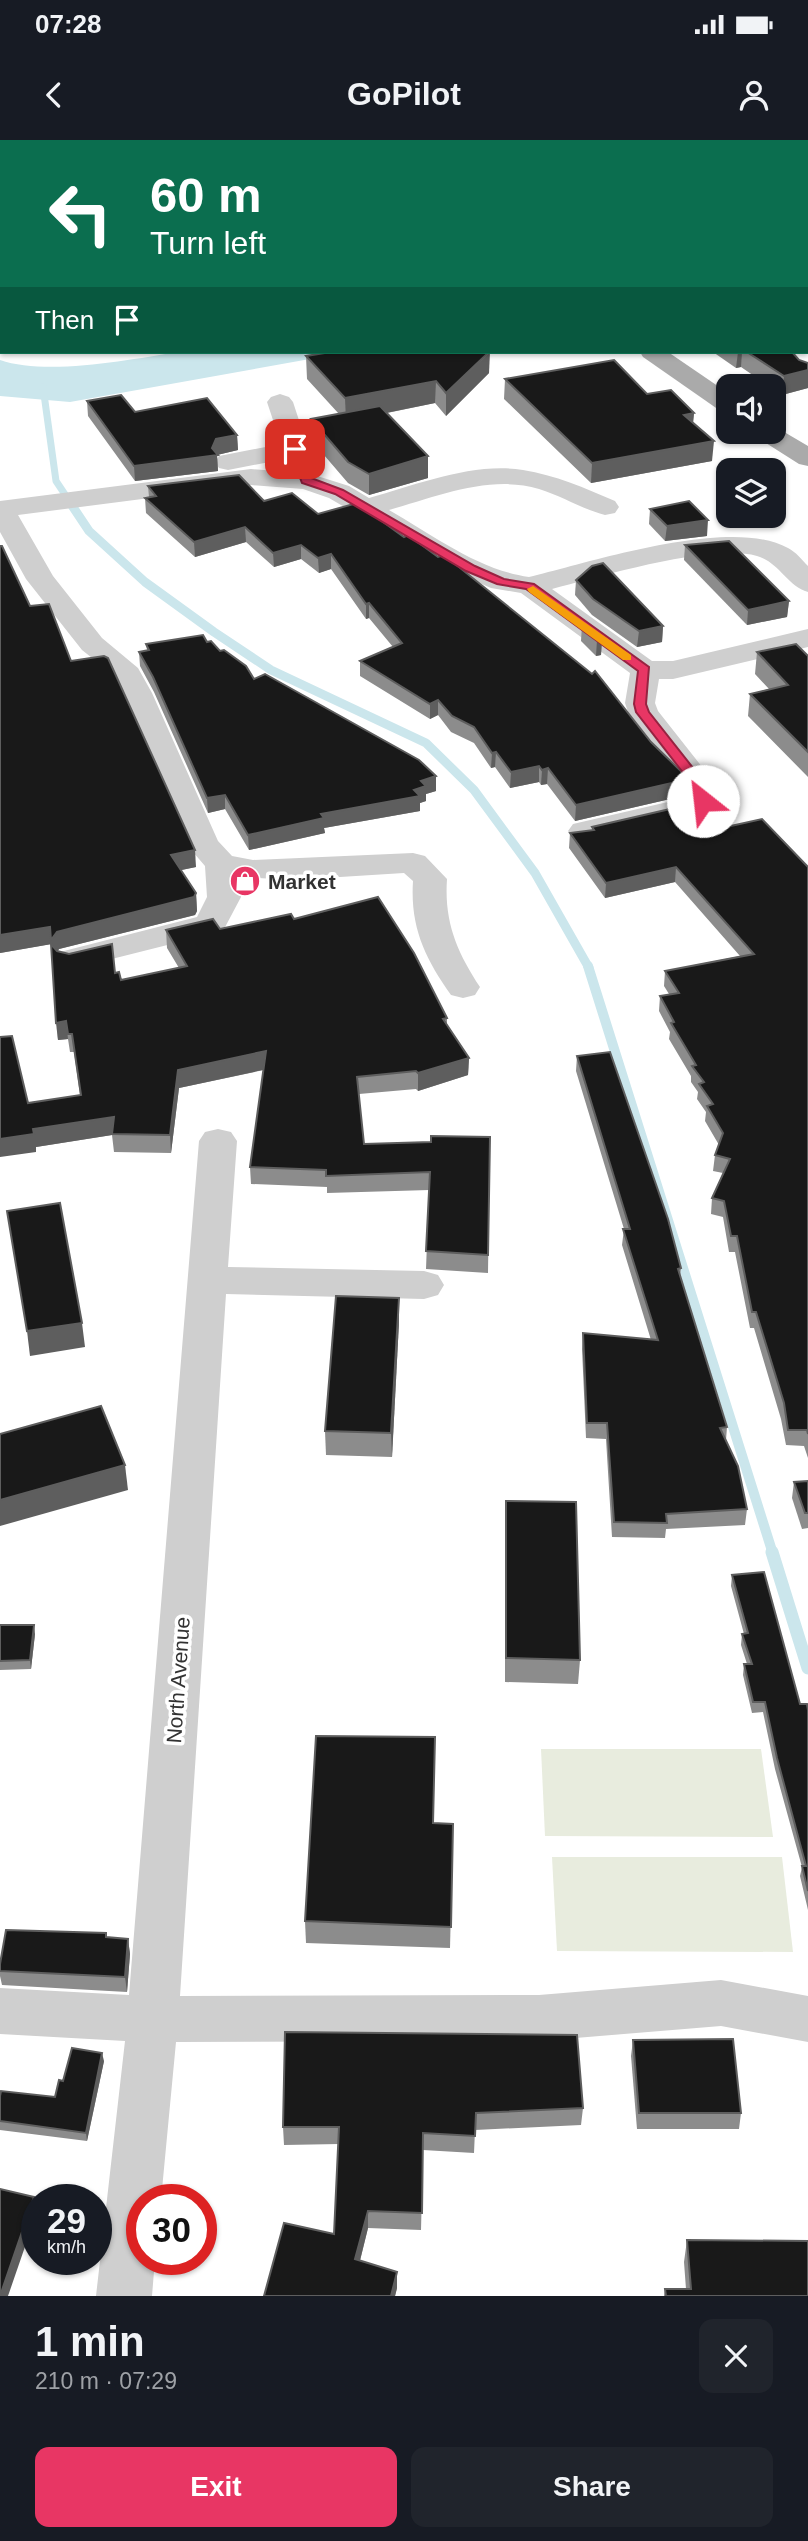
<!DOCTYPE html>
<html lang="en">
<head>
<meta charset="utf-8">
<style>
	body { margin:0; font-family:Helvetica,sans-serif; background:#20242c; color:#f1f3f6; height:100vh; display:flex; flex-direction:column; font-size:26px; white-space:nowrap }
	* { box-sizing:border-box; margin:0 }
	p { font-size:23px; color:#9ea1a6 }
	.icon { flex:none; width:38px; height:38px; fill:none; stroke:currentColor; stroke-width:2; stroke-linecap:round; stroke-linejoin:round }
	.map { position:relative; height:2156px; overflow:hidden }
	.drawer { display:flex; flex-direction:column; background:#171b24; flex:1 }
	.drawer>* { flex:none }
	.banner { position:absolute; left:0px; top:0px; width:808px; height:214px; box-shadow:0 2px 5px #0004; background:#0b6e4f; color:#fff; overflow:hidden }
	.controls { position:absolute; left:716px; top:234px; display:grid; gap:14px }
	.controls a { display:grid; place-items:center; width:70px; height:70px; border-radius:14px; background:#171b24; box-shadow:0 2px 5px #0004; font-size:35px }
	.speed { position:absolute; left:21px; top:2044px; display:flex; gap:14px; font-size:35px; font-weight:700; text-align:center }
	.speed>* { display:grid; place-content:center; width:91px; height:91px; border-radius:50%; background:#171b24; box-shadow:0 2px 5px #0004; line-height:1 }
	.speed small { font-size:18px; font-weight:400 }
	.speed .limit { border:10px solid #d22; background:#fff; color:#111 }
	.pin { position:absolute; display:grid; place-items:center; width:60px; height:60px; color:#fff; margin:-30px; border-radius:14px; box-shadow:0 4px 10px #0006 }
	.me { position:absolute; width:77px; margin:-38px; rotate:331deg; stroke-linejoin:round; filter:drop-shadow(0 0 5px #0008) }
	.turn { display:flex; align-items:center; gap:24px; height:147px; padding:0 35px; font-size:32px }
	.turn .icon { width:91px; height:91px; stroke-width:2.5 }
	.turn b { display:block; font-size:49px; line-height:60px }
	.then { display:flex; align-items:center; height:66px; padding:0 35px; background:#0003; gap:14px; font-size:26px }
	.round { display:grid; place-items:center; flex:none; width:74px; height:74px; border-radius:14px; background:#20242c }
	.headline { display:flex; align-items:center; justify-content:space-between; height:119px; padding:0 35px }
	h1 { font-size:42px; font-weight:700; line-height:52px }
	.button { display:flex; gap:14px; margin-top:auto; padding:14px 35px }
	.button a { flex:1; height:80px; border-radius:14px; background:#e83664; color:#fff; font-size:28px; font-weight:700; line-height:80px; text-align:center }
	.button a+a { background:#20242c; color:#f1f3f6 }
	.status { display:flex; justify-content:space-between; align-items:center; height:49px; padding:0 35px; background:#171b24; direction:ltr }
	.status svg { height:19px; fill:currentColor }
	header { display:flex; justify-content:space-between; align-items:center; height:91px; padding:0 35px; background:#171b24; font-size:32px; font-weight:700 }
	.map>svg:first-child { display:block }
	.green { fill:#e8ecde }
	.water { fill:#cbe6ec }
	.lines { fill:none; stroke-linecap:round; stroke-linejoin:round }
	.stream-far3 { stroke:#cbe6ec; stroke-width:7 }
	.stream-far2 { stroke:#cbe6ec; stroke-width:9 }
	.stream-far1 { stroke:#cbe6ec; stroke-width:10 }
	.stream { stroke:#cbe6ec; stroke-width:13 }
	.minor { fill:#cfcfcf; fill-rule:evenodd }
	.major { fill:#aaa; fill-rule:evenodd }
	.wall { fill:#8c8c8c }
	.shaded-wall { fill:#5e5e5e }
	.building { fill:#191919; stroke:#5e5e5e; stroke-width:2 }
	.route { fill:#e83664; stroke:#972341; stroke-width:2 }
	.slow { fill:#f59e0b }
	.labels { text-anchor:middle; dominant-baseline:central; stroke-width:7; stroke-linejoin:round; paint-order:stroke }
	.poi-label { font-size:21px; font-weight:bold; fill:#323232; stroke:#fff; text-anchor:start }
	.street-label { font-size:21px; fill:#323232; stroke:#fff }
</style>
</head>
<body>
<div class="status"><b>07:28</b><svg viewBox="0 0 49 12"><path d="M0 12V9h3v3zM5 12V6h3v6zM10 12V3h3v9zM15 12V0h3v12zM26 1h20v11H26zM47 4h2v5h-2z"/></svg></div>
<header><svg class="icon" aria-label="back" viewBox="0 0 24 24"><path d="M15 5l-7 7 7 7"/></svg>GoPilot<svg class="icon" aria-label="person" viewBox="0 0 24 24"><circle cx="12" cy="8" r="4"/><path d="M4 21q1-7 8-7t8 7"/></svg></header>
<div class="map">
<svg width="808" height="2156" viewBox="0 0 808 2156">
	<rect width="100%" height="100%" fill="#fff"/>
	<g class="green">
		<path d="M541 1609H761L773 1697 545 1696Z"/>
		<path d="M552 1717H782L793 1812 557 1811Z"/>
	</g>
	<path class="water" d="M177 212H349L70 262 0 256V220C46 236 129 220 177 212Z"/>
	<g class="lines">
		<path class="stream-far3" d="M43 247 56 341 72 365"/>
		<path class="stream-far2" d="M71 364 89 391 145 442 214 492 271 530 426 603 474 650 535 733 589 828"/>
		<path class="stream-far1" d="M588 826 773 1414"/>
		<path class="stream" d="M772 1412 808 1528"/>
		<g class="minor">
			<path d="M318 0H340L341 2H319Z"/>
			<path d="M477 0H499L501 2H478Z"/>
			<rect x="0" y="51" width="2" height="14"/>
			<path d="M280 254 289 257 293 262 316 332 314 335 349 346 369 358C417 345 472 322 523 330 555 335 585 348 615 361L619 367 615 373 605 375C582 369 562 356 539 349 490 334 436 357 389 370 433 395 478 430 529 437 591 422 731 376 788 408 796 412 802 420 808 426V452C787 446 779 422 757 416 710 403 600 437 552 449L652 521H673L808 489V507L673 539H659L655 563 658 571 721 651 719 661 707 672 584 701 573 698 568 691 573 684 685 658 689 652 628 572 625 563 630 533 521 453 491 448 461 435 329 358 303 349 251 345 18 375 53 436 102 498 138 528 152 553 218 701 232 716 253 720 413 713 425 716 447 739C444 782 457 812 480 847L475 855 463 858 451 855C425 818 410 787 413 741L404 733 292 740 239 737 241 757 223 791 72 829 60 826 55 819 60 812 197 777 207 757 205 726 187 705 122 553 111 533 82 510 26 439 0 392V361L251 329 290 332 285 319 228 330 219 328 215 322 219 316 281 304 267 262 271 257Z"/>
			<path d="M218 989 231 992 237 1001 228 1127 424 1131 438 1135 444 1145 438 1155 424 1159 226 1154 180 1856 539 1855 721 1840 808 1856V1902L721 1886 539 1901 176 1902 161 2060H142V2119H155L152 2156H96L125 1901 0 1894V1848L129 1855 199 1001 205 992Z"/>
		</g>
		<g class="major">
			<path d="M368 0H390L392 2H369Z"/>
			<path d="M409 0H431L433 2H410Z"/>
			<path d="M640 212H668L728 253V273L719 270 643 217Z"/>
			<path d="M774 286 808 306V326L799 324 758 298 754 292H774Z"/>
		</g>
	</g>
	<g class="wall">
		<path d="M131 0H315L317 2H132Z"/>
		<path d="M500 0H808V79L807 80V2H502Z"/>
		<path d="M0 59H2V181L0 179Z"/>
		<path d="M807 154H808V214L806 212Z"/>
		<path d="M713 212H792L799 220 808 223V248L782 255 774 249V247H770L741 227 736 228Z"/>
		<path d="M306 216 489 233 446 276 435 263 387 273 428 338 369 355 348 343 312 301 311 279 339 274 307 239Z"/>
		<path d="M505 239 647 254 694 273 693 283 712 321 591 343 504 259Z"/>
		<path d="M87 261 237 295 238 310 217 315 218 331 135 341 88 276Z"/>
		<path d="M148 346 264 361 318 374 686 652 683 656 575 681 547 644 541 645 539 642 510 648 495 627 491 628 474 603 451 592 438 575 430 579 360 536V521L393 507 369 478 366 479 331 429 319 433 301 419 274 427 246 402 195 417 146 373 145 358 149 357Z"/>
		<path d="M650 369 707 396 665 401 649 384Z"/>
		<path d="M685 405 789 461 787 477 747 485 684 420Z"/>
		<path d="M576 440 663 486 662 502 637 507 592 475 575 455Z"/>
		<path d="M30 466 71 521 196 727 181 730 196 753 197 771 195 775 59 809 58 811 115 833 121 840 179 828 167 808 166 790 220 789 294 779 447 878V885L469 918 468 935 418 951 416 949 359 954 364 1004 431 1002 490 997 488 1133 426 1129 429 1050 327 1053V1047L251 1044 250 1027 264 930 179 948 171 1013 114 1012 112 995 36 1007V1012L28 963 80 955 74 912H70L68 899 58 900 51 804 0 813Z"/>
		<path d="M582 485 602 499 601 515 596 516 581 501Z"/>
		<path d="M207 502 220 511 254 539 436 636V651L426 654V661L420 663V671L324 688 325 693 249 710 225 669 208 673 154 552 140 526 139 512 147 510 146 504Z"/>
		<path d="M757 512 808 516V637L748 576 750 554 769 549 755 534Z"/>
		<path d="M592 687 717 689 808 727V1318L804 1306 786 1305 781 1279 754 1188H750L735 1112H729L723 1077 711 1074 712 1058 723 1033 713 1031 715 1015 719 1005 705 981 706 972 697 959 698 952 691 942V936L669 899 670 892 659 871 660 856 669 854 664 846 665 831 740 816 675 742 605 758 569 708 570 693 592 690Z"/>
		<path d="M577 916 681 1128 680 1137 727 1287 726 1300 747 1369 745 1385 666 1389 665 1398 612 1397 606 1299 586 1298 582 1209 583 1193 651 1200 622 1105 624 1089 576 931Z"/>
		<path d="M399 1158V1182L392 1317 326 1315 325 1291Z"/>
		<path d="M808 1341V1388L802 1389 792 1358 794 1342Z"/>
		<path d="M506 1361 580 1520 578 1544 505 1542V1385Z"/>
		<path d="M732 1435 800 1564 808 1570V1770L800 1736 802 1727 775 1629 763 1572 752 1573 743 1535 744 1524H747L741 1505 742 1494H744L731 1446Z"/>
		<path d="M0 1485 35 1494 31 1529 0 1530Z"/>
		<path d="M433 1683 453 1684 450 1808 306 1803 305 1781Z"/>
		<path d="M106 1793 107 1798 128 1799 130 1814 127 1852 2 1845 0 1836V1824Z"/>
		<path d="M285 1892 583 1968 581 1985 475 1990 474 2013 423 2010 421 2090 368 2088 360 2121 397 2132V2148L395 2156H264L334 2094 339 2004 284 2005 283 1987Z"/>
		<path d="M633 1900 741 1973 739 1989H637L631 1916Z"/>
		<path d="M104 1921 87 2001 0 1990V1956L55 1957 63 1941Z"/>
		<path d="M687 2100 808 2156H664L665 2149H686L684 2122Z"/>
	</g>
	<g class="shaded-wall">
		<path d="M807 61H808V79L807 80Z"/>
		<path d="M490 212 489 233 446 276V253Z"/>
		<path d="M738 212H742L741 227 736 228Z"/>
		<path d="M808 230V248L782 255 784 236Z"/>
		<path d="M436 241 435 263 346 281 345 258Z"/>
		<path d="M694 273 692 293 684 275Z"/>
		<path d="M237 295 238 310 217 315 218 331 135 341 134 326 212 308 216 299Z"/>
		<path d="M714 301 712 321 591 343 592 323Z"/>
		<path d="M428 316V338L369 355V334Z"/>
		<path d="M708 380 707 396 665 401 667 386Z"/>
		<path d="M245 387 246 402 195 417 194 402Z"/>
		<path d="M301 405V419L274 427 273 413Z"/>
		<path d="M331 414V429L319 433 318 418Z"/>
		<path d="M789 461 787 477 747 485 748 470Z"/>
		<path d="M369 463V478L366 479V464Z"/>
		<path d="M663 486 662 502 637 507 639 491Z"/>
		<path d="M602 499 601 515 596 516 597 500Z"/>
		<path d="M438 560V575L430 579V564Z"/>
		<path d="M496 612 495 627 491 628 492 613Z"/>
		<path d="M539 626V642L510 648 511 632Z"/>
		<path d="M548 628 547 644 541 645 542 630Z"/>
		<path d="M436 636V651L426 654V661L420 663V671L324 688 325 693 249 710 248 695 321 674 414 650 421 641Z"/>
		<path d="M687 637 686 652 683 656 575 681 576 665Z"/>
		<path d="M225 655V669L208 673 207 658Z"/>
		<path d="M195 710 196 727 172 732 171 715Z"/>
		<path d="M676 727 675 742 605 758 606 743Z"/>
		<path d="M196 753 197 771 195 775 59 809 53 817 52 804 0 813V795L50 787 57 792Z"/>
		<path d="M66 881 68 899 58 900 56 883Z"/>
		<path d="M266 911 267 929 179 948 171 1013 170 995 178 930Z"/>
		<path d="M469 918 468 935 418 951V933Z"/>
		<path d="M114 977 112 995 36 1007V1012L0 1017V999L33 989Z"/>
		<path d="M399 1158V1182L392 1317 391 1293Z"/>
		<path d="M82 1183 85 1207 30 1216 27 1191Z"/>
		<path d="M125 1325 128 1350 0 1386V1360Z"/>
		<path d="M34 1485 35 1494 31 1529 30 1520Z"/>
		<path d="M128 1799 130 1814 127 1852 125 1837Z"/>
		<path d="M102 1913 104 1921 87 2001 86 1993Z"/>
		<path d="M34 2057 37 2072 8 2156H0Z"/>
		<path d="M368 2071V2088L356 2136 355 2119Z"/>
		<path d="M397 2132V2148L395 2156H391Z"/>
	</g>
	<g class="building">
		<path d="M142 0H315L317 2H144Z"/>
		<path d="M518 0H808V61H807V2H519Z"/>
		<path d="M0 59H2V161L0 158Z"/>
		<path d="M807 154H808V193L807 192Z"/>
		<path d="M331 212H489L446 253 436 241 345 258 306 216Z"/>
		<path d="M747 212H792L799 220 808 223V230L784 236Z"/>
		<path d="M614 220 647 254 671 250 694 273 684 275 714 301 592 323 505 239Z"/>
		<path d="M121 255 135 272 207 258 237 295 216 299 212 308 218 315 134 326 87 261Z"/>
		<path d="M380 266 428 316 369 334 348 322 311 279Z"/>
		<path d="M239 335 264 361 292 353 318 374 357 363 404 397 408 395 438 417 444 415 592 534 595 531 651 602 687 637 685 640 576 665 548 628 542 630 539 626 511 632 496 612 492 613 474 587 452 576 438 560 430 564 360 521 402 503 369 463 366 464 331 414 318 418 301 405 273 413 245 387 194 402 145 358 156 356 148 346Z"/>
		<path d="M689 361 708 380 667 386 650 369Z"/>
		<path d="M729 401 789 461 748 470 685 405Z"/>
		<path d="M0 406H2L30 466 49 464 71 521 104 516 108 518 195 710 171 715 196 753 194 757 57 792 51 800 50 787 0 795Z"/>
		<path d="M603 423 663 486 639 491 593 459 576 440 592 426Z"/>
		<path d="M582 485 602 499 597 500Z"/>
		<path d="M203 495 207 502 211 501 220 511 224 510 246 526 254 539 265 534 419 620 436 636 421 641 426 646 414 650 420 656 321 674 324 678 248 695 225 655 207 658 153 537 139 512 149 510 146 504Z"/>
		<path d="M796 504 808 516V612L750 554 788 545 757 512Z"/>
		<path d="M705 661 717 689 762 679 808 727V1294L807 1290H788L784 1263 756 1172H752L737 1096H731L724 1061 712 1058 730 1019 715 1015 723 993 707 966 713 964 699 944 704 942 692 926 696 925 671 883 674 882 660 856 679 853 665 831 754 814 676 727 606 743 570 693 594 690 592 687Z"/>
		<path d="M378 757 414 813 447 878 443 879 469 918 418 933 416 931 357 937 364 1004 431 1002V996L490 997 488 1115 426 1111 430 1032 326 1036V1030L250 1027 266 911 178 930 170 995 112 994 114 977 33 989 34 994 0 999V897L12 896 28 963 81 955 72 894H68L66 881 56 883 51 804 57 811 69 814 112 804 115 833 119 832 121 840 187 826 166 790 213 779 220 789 291 774 294 779Z"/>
		<path d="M610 912 668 1079 681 1128 678 1129 727 1287 720 1288 738 1326 747 1369 666 1374 667 1383 614 1382 607 1283H587L583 1193 658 1200 623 1089H630L577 916Z"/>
		<path d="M60 1063 82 1183 27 1191 7 1071Z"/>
		<path d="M336 1156 399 1158 391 1293 325 1291Z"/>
		<path d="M101 1266 125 1325 0 1360V1294Z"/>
		<path d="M808 1341V1373H805L794 1342Z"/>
		<path d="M506 1361 576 1362 580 1520 506 1518Z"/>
		<path d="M764 1432 800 1564H807L808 1570V1751L802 1726H806L777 1618 765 1562H753L744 1524H752L742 1494 748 1493 732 1435Z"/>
		<path d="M0 1485H34L30 1520 0 1521Z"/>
		<path d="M316 1596 435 1597 433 1683 453 1684 451 1787 305 1781Z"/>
		<path d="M6 1790 106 1793V1797L128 1799 125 1837 0 1831V1824Z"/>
		<path d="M285 1892 577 1895 583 1968 476 1973 475 1996 423 1993 422 2073 368 2071 355 2119 397 2132 391 2156H264L284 2083 334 2094 339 1987H283Z"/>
		<path d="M733 1899 741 1973H639L633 1900Z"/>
		<path d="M72 1908 102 1913 86 1993 0 1981V1956L1 1951 55 1957 59 1940 63 1941Z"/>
		<path d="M0 2049 34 2057 0 2156Z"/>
		<path d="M687 2100 808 2101V2156H666L665 2149H691Z"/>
	</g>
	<path class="route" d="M295 306 300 309 311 338 343 350 475 426 504 439 534 444 649 527 646 564 649 572 712 652 708 664H698V652L636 572 634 564 638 531 526 449 497 444 466 431 335 354 302 343 289 309Z"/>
	<path class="slow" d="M533 446 631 515V520H623L529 452 527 449Z"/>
	<defs>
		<g id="shop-disc" transform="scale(1.575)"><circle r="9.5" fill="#e83664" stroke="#fff"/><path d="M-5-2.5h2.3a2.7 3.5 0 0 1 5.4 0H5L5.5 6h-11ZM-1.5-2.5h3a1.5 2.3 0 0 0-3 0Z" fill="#fff"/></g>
	</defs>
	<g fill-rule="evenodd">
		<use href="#shop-disc" x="245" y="741"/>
	</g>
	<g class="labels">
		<g class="poi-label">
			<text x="268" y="741">Market</text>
		</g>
		<g class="street-label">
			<text transform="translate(178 1540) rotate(-86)">North Avenue</text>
		</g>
	</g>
</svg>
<div class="controls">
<a><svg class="icon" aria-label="sound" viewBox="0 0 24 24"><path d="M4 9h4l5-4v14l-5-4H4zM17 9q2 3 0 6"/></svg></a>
<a><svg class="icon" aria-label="layers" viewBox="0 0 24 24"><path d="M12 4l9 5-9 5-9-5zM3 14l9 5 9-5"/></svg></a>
</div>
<div class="speed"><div>29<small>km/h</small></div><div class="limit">30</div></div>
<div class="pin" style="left:295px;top:309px;background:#d93025"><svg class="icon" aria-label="arrive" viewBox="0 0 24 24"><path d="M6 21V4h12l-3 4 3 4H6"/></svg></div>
<svg class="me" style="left:703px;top:661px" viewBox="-20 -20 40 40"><circle r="19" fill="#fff"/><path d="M0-13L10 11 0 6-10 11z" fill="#e83664"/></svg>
<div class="banner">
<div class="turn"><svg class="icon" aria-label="left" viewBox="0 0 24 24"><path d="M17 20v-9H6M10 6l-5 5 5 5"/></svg><div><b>60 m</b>Turn left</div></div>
<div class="then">Then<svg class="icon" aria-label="arrive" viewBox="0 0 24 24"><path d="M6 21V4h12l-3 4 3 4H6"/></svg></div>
</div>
</div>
<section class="drawer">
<div class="headline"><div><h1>1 min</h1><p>210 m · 07:29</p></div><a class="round"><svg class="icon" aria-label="close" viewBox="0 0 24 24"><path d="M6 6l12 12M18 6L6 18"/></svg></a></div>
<div class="button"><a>Exit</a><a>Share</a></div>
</section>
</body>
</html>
